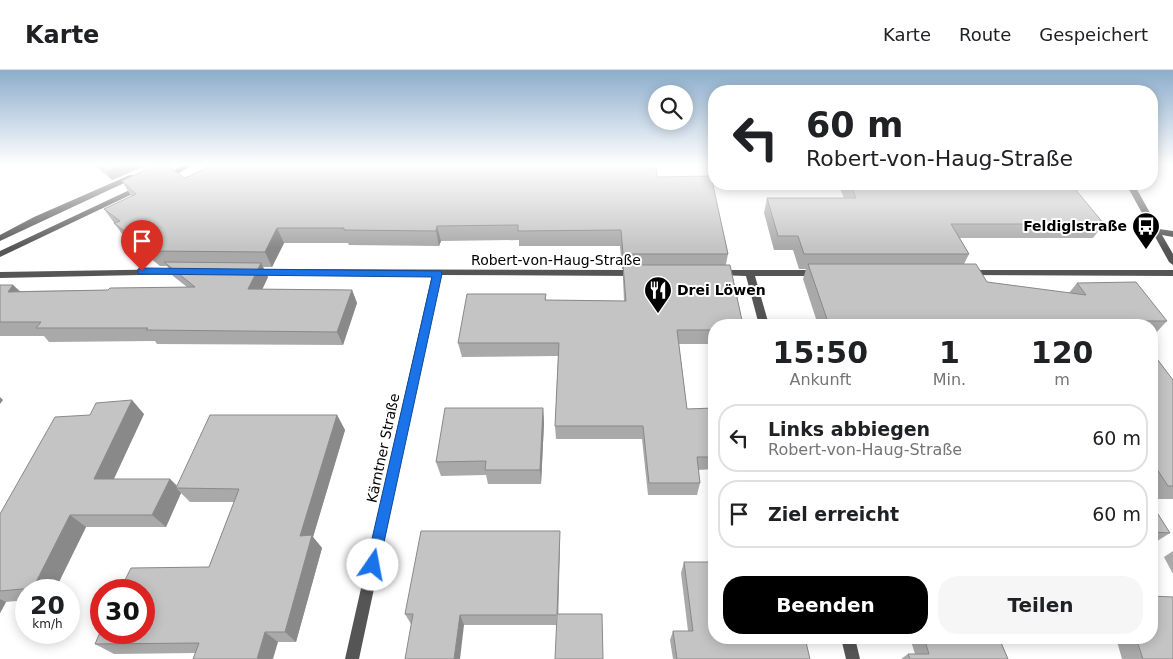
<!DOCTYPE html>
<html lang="de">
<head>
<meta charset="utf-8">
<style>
	body { margin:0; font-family:"DejaVu Sans",sans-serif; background:#f6f6f6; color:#202124; height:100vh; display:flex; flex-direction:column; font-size:19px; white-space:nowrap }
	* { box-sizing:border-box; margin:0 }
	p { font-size:16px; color:#757577 }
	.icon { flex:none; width:28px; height:28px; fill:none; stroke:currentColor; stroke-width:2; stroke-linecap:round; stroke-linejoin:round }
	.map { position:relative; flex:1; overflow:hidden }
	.side { position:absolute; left:708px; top:249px; width:450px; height:325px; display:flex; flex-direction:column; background:#fff; border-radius:20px; box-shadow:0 2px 12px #0003 }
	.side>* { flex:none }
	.hud { position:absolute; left:708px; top:15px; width:450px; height:105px; border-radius:20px; box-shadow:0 2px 12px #0003; background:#fff; color:#202124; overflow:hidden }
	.controls { position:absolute; left:648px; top:15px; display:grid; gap:10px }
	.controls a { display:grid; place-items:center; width:45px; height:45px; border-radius:50%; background:#fff; box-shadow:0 2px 12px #0003; font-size:25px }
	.speed { position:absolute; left:15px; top:509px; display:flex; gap:10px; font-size:25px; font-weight:700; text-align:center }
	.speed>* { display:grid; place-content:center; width:65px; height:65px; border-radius:50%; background:#fff; box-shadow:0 2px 12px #0003; line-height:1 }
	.speed small { font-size:12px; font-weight:400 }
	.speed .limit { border:8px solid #d22; background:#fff; color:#111 }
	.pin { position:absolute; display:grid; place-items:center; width:42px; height:42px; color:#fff; margin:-51px -21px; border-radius:50% 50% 50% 0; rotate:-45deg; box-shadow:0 0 5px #0007 }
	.pin .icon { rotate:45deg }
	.me { position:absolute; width:55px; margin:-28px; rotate:12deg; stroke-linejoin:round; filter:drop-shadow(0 0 4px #0008) }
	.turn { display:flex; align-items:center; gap:18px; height:105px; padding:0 15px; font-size:22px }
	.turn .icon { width:65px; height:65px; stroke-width:2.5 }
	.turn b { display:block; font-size:35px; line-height:42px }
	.eta { display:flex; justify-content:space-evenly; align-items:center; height:85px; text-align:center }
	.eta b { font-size:30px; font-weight:800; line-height:35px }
	.button { display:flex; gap:10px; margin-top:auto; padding:10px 15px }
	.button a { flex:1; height:58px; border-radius:20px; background:#000; color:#fff; font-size:20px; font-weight:800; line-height:58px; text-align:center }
	.button a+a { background:#f6f6f6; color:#202124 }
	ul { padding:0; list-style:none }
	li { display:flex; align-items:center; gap:15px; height:68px; margin:0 10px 8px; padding:0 5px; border:2px solid #e0e0e0; border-radius:20px }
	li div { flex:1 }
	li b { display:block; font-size:19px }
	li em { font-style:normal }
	header { display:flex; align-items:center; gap:30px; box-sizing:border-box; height:70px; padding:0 25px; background:#fff; border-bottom:1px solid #e0e0e0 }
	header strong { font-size:24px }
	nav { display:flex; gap:28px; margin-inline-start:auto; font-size:18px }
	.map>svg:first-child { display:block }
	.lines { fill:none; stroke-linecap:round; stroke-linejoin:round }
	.minor { fill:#555; fill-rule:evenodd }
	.wall { fill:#a9a9a9 }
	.shaded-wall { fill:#898989 }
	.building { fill:#c4c4c4; stroke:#898989 }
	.route { fill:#1a73e8; stroke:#114b97 }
	.labels { text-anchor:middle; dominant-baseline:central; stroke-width:4; stroke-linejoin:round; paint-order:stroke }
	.poi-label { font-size:14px; font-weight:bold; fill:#000; stroke:#fff; text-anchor:end }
	.street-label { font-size:14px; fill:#000; stroke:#fff }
</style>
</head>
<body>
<header>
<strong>Karte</strong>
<nav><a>Karte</a><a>Route</a><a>Gespeichert</a></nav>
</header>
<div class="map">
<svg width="1173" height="589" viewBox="0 0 1173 589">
	<rect width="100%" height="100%" fill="#fff"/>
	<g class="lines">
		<g class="minor">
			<path d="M183 95H193L167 110H161L160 108Z"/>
			<path d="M130 105H136L137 107 0 171V165L34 147Z"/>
			<path d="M1126 114H1134L1159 159 1173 161V167L1162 165 1173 184V195L1169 192Z"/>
			<path d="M138 116H141L145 118 0 187V181Z"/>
			<path d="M184 199 187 200 188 202 187 204 0 208V202Z"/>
			<path d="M253 199 636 200 640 203 636 206 441 205 359 589H345L432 205 250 204 249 202 250 200Z"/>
			<path d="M718 200H816L820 203 816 206H755L769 255H759L746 206 715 205 714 203Z"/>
			<path d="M968 200H1173V206L965 205 964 203Z"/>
			<path d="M841 568H855L860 589H846Z"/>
		</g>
	</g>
	<g class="wall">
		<path d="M94 95H147L112 110Z"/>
		<path d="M657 107 728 184 714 255V274H679L687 339 714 338V399L698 400 700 413 697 425H648L642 369H556L555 356 558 286 462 287 458 273 546 224V230L624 231 623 209V199H622L620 176H519V170L441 171 439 176 349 175 348 173H284L272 197H263L268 207 262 219 352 220 357 233 343 275 157 274 155 271 49 272 44 266H0V215H13L20 221 108 220 187 217 173 206 167 196H160L125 168 104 139 131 126 122 111 185 108Z"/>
		<path d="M838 114H1071L1104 154 1093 168H960L969 184 964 194 987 212 1069 223 1077 213 1167 251 1153 266H1151V255H818L803 209 806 199H799L793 180H774L764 143 767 128H844Z"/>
		<path d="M1151 281 1173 310V429H1151Z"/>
		<path d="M543 338 544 353 541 414H488L486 405 441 406 436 392Z"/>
		<path d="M144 344 114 409H170L177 416 337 345 345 360 313 467 322 478 296 572H278L195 583 114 584 95 574 209 497 234 432H190L181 423 166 457H86L55 520H26V530L6 532 0 543V444Z"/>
		<path d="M1151 433 1170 463 1154 473H1151Z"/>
		<path d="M560 473 556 555H464L411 554 405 544Z"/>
		<path d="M1173 481V504L1164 487Z"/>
		<path d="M684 492 810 589H673L670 570 673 561H688L681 503Z"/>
		<path d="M910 568H999L1008 589H901L908 584H915Z"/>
		<path d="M1116 568H1151L1173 589H1122Z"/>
	</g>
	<g class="shaded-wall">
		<path d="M122 95H147L112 110 107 102Z"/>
		<path d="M437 156 441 171 439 176 436 161Z"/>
		<path d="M277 158 284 173 272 197 265 182Z"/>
		<path d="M261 193 268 207 256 233 248 219Z"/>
		<path d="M13 215 26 228 8 222Z"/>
		<path d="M352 220 357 233 343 275 337 262Z"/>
		<path d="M0 327 3 330 0 334Z"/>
		<path d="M132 330 144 344 108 421 94 409Z"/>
		<path d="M543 338 544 353 541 414 540 400Z"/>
		<path d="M337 345 345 360 313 467 322 478 296 572 285 562 300 466Z"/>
		<path d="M170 409 179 418H176L181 423 166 457 152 445Z"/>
		<path d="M70 445 86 457 55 520H35L33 518Z"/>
		<path d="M560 461V473L558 554 557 544Z"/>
		<path d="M0 529 6 532 0 543Z"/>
		<path d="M460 545 464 555 460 589H454Z"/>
		<path d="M265 562 278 572 273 589H257Z"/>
	</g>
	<g class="building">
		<path d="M99 95H122L107 102Z"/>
		<path d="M156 95H166L185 108 212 95H656L657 107 711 106 728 184H623L621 160 518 161V155L437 156 436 161 344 160V158H277L265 182 150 181 114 153 120 151 104 139 136 124 122 111Z"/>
		<path d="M850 114H1071L1104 154H951L969 184H804L798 166H778L767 128H856Z"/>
		<path d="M164 192 261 193 248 219 352 220 337 262 146 260 148 258H36L41 252H0V215H13L8 222 108 220 110 218 195 217Z"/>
		<path d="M808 194H976L987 212 1086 225 1077 213 1136 212 1167 251H1129L1132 255H829Z"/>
		<path d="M623 195H730L743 255H714V260H677L687 339 714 338V387H697L700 413H649L643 356H555L559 273H458L467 224H546L545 230 626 231Z"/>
		<path d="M1151 281 1173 310V416H1168L1151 390Z"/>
		<path d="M132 330 94 409H170L152 445H70L33 518 0 521V444L55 347 90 345 96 333Z"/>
		<path d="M445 338H543L540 400H485L486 391 436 392Z"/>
		<path d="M210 345H337L300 466 312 465 285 562H265L257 589H193L199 573 95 574 101 560V562H144V520H120L131 498 209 497 239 419 176 418Z"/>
		<path d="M1151 433 1170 463 1151 462Z"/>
		<path d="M421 461H560L557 544H602L603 589H555L557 545H460L454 589H405L413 544H405Z"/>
		<path d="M684 492H714V568H805L810 589H677L673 561H693Z"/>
		<path d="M1151 526 1173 527V589H1143L1136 568H1151Z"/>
		<path d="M924 568H999L1008 589H910L908 584H929Z"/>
	</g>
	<linearGradient id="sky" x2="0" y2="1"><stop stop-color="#8cadcc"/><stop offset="0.53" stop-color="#fff"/><stop offset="1" stop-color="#fff" stop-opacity="0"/></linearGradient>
	<rect width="1173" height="178" fill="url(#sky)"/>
	<path class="route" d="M142 198 441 201 442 204 378 500 373 502 368 500 366 495 432 207 138 204V199Z"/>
	<defs>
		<g id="bus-pin" transform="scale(1.4375)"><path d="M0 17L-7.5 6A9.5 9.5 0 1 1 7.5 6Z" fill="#000" stroke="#fff"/><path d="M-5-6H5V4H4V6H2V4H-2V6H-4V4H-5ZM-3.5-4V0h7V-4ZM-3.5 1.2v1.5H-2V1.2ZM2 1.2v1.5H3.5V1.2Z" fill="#fff"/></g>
		<g id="restaurant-pin" transform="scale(1.4375)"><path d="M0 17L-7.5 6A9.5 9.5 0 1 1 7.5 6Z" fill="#000" stroke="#fff"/><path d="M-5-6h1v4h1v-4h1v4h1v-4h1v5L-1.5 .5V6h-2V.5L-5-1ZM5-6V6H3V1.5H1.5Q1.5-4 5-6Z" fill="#fff"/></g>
	</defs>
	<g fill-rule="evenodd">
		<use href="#bus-pin" x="1146" y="156"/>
		<use href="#restaurant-pin" x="658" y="220"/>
	</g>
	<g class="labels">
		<g class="poi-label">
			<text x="1127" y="156">Feldiglstraße</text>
			<text x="677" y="220" text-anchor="start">Drei Löwen</text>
		</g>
		<g class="street-label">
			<text x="556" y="190">Robert-von-Haug-Straße</text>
			<text transform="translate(383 378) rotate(-78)">Kärntner Straße</text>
		</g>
	</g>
</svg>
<div class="controls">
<a><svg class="icon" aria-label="search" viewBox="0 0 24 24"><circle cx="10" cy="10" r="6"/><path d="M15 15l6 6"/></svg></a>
</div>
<div class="speed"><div>20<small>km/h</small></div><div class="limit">30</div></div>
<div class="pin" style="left:142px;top:201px;background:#d93025"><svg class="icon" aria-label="arrive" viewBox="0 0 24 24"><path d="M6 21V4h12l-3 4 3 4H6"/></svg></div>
<svg class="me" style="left:373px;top:495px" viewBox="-20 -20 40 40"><circle r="19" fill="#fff"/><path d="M0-13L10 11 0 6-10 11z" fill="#1a73e8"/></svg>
<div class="hud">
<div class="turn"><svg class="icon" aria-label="left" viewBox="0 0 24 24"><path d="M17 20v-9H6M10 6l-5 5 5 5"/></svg><div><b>60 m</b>Robert-von-Haug-Straße</div></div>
</div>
<section class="side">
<div class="eta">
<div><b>15:50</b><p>Ankunft</p></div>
<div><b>1</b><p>Min.</p></div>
<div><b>120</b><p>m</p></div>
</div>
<ul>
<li><svg class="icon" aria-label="left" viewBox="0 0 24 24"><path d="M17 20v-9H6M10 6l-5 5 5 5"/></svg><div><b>Links abbiegen</b><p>Robert-von-Haug-Straße</p></div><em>60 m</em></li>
<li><svg class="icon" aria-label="arrive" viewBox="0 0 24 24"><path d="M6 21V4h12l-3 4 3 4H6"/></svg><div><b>Ziel erreicht</b></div><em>60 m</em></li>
</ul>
<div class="button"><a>Beenden</a><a>Teilen</a></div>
</section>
</div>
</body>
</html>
